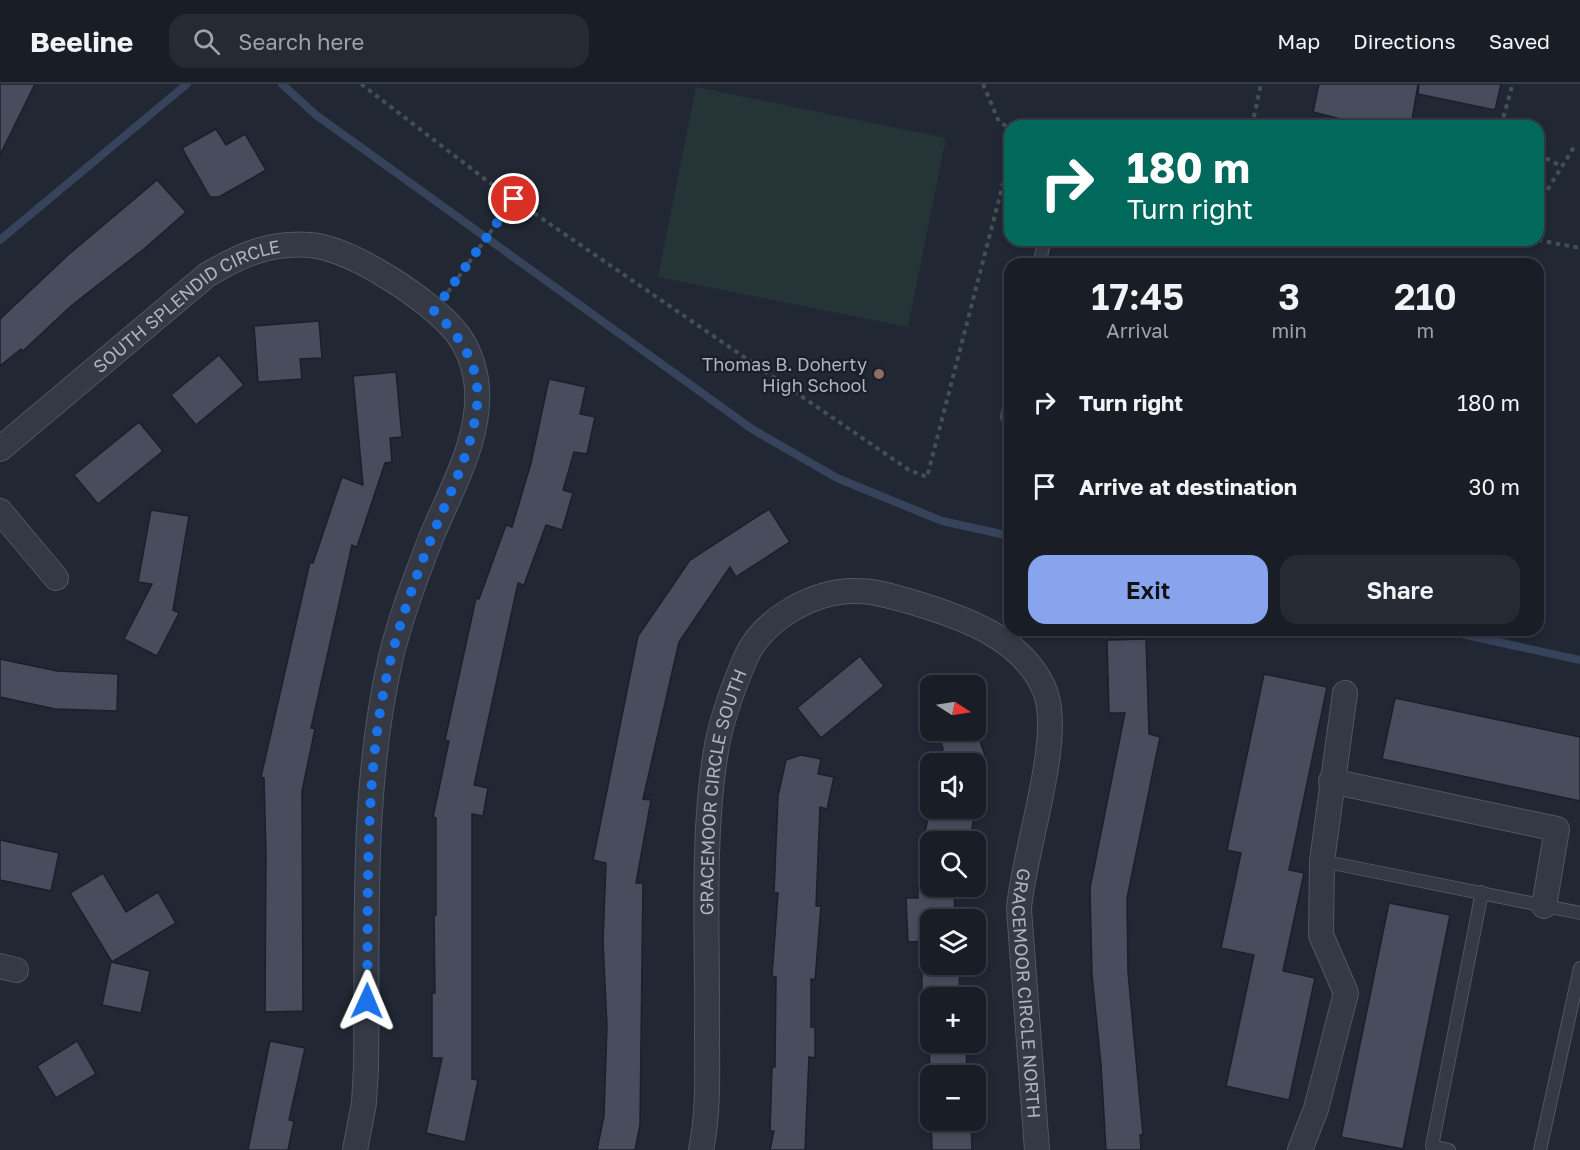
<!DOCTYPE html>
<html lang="en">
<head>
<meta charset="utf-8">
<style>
	body { margin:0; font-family:"Golos Text",sans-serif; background:#262a32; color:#f1f3f6; height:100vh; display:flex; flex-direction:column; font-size:22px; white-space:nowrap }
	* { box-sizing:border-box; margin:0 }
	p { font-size:20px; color:#9fa2a7 }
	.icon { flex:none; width:33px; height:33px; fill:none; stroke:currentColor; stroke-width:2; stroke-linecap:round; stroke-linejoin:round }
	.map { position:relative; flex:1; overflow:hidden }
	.details { position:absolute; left:1004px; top:174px; width:540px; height:378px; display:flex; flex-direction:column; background:#191d26; border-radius:18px; box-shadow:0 3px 9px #0003,0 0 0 2px #373b43 }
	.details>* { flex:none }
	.top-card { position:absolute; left:1004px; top:36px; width:540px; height:126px; border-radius:18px; box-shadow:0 3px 9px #0003,0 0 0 2px #373b43; background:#00695c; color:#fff; overflow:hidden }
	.needle { width:39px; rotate:102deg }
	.buttons { position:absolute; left:920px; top:591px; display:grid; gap:12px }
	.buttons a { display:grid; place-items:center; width:66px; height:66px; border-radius:12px; background:#191d26; box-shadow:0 3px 9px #0003,0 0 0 2px #373b43; font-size:30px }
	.pin { position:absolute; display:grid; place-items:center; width:51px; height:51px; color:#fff; margin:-26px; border:3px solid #fff; border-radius:50%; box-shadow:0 2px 6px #0007 }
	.me { position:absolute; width:66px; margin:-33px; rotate:1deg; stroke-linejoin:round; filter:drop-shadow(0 0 4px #0008) }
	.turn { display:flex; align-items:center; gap:21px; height:126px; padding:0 24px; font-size:27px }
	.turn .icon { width:78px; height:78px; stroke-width:2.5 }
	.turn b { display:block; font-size:42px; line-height:51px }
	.eta { display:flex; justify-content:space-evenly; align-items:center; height:102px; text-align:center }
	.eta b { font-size:36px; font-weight:600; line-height:42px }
	.primary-button { display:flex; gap:12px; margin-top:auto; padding:12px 24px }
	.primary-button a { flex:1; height:69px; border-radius:18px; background:#87a4ed; color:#111; font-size:24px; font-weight:600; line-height:69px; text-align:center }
	.primary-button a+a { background:#262a32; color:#f1f3f6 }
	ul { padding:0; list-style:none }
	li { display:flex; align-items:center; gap:18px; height:84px; padding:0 24px }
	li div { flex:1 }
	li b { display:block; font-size:22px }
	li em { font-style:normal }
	header { display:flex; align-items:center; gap:36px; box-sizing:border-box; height:84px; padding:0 30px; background:#191d26; border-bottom:2px solid #373b43 }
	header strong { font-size:28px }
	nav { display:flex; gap:33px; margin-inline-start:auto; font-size:21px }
	.search { width:420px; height:54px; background:#262a32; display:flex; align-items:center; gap:15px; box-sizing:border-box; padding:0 21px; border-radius:18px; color:#9fa2a7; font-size:22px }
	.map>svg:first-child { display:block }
	.green { fill:#253537 }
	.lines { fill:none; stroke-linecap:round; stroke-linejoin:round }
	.stream { stroke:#37435b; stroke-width:8 }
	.building { fill:#474d5d; stroke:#1b202b; stroke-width:1.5 }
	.service-casing { stroke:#515662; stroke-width:14 }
	.minor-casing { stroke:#515662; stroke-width:26 }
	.path { stroke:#425054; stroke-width:4; stroke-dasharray:4.5 4.5; stroke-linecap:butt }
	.service { stroke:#343944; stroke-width:12 }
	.minor { stroke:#343944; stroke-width:24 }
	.route { stroke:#1a73e8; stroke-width:10; stroke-dasharray:0 18 }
	.education-dot { fill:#8d6e63; stroke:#191e28; stroke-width:2 }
	.labels { text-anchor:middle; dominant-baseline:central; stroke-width:4.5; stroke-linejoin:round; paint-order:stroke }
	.street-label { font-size:18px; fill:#aeb3c1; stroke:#191e28 }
	.poi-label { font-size:18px; fill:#aeb3c1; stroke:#191e28; text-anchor:end }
</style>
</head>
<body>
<header>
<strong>Beeline</strong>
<div class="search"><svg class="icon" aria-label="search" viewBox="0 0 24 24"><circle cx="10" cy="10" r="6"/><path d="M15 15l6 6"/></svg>Search here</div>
<nav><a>Map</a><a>Directions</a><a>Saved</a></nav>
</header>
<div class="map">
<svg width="1580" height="1066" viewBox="0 0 1580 1066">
	<rect width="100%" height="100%" fill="#212733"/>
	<path class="green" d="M696 3 946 54 908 243 658 193Z"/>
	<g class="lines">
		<g class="stream">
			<path d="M282 0 316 31 752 345 837 394 942 437 1010 452"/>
			<path d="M0 156 187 0"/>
			<path d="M1443 546 1580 576"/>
		</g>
	</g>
	<g class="building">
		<path d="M0 0H35L0 71Z"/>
		<path d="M1319 0H1418L1411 42H1368L1313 28Z"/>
		<path d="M1419 0H1501L1495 26 1418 10Z"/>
		<path d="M216 45 226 61 245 50 266 86 219 113H210L182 64Z"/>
		<path d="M157 96 186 128 144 165 71 222 23 267 21 265 0 282V235L68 171Z"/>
		<path d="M319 237 322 274 300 275 302 295 258 298 254 242Z"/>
		<path d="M219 271 244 301 196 341 171 311Z"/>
		<path d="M396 288 402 353 390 354 392 378 385 379 357 463 352 461 311 644 315 645 302 707 303 927 265 928 266 770 264 694 261 693 310 478 313 479 342 393 363 401 353 292Z"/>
		<path d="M549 295 586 303 580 330 595 333 587 370 574 368 563 406 573 409 562 446 546 441 524 501 518 499 474 701 488 704 483 732 472 730V995L478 996 465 1058 426 1049 442 974H432V909H435L434 831H436V734L433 733 449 657 445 656 476 514 479 515 506 441 512 443 531 379Z"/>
		<path d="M139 338 163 367 98 420 74 391Z"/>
		<path d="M769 425 790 458 736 493 730 483 679 558 643 715 651 716 636 799H643L640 1041 635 1066H597L604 1032 607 942 603 858 606 779 593 776 638 552 690 476Z"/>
		<path d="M151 426 189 432 173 526 179 529 157 572 124 555 152 500 138 498Z"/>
		<path d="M1146 555 1149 650 1160 653 1127 814 1128 888 1143 1051H1140L1141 1066H1106L1101 981 1092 891 1090 804 1125 629H1109L1107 556Z"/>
		<path d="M860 572 884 602 821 654 797 624Z"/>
		<path d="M0 575 57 587 118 590 117 627 55 625 0 613Z"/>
		<path d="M1264 590 1327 603 1289 786 1304 789 1283 887 1315 894 1289 1016 1226 1002 1254 871 1221 864 1241 769 1227 766Z"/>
		<path d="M1395 614 1580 653V717L1382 675Z"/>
		<path d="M936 646H976L988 680H940L943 664Z"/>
		<path d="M801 671 821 675 818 690 834 693 827 725 820 723 816 822H821L815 896 811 895V943H815V974L809 973 805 1066H770L774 1047H770L772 983H775L776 893 772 892 778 809H774L778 712 786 676Z"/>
		<path d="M930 724H976L969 758H923Z"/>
		<path d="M0 756 59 769 51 807 0 796Z"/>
		<path d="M103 789 126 828 158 808 176 839 112 878 70 809Z"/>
		<path d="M918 802H954L955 836H930V857L908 858 906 814H918Z"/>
		<path d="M1389 819 1450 831 1403 1065 1341 1053Z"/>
		<path d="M111 878 150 887 141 929 102 921Z"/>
		<path d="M922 880H960L959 914H922Z"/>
		<path d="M77 957 96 990 56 1014 37 982Z"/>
		<path d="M270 957 305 964 289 1036 294 1037 288 1066H248Z"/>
		<path d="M929 958H966L967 992H930Z"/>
		<path d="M931 1036H971L972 1066H932Z"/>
	</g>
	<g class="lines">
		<g class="service-casing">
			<g id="service">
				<path d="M1039 180 1045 156"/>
				<path d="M1007 333 1010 320"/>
				<path d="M1322 777 1580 829"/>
				<path d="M1449 1066 1432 1062 1482 808"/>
				<path d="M1540 1066 1580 884"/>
			</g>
		</g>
		<g class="minor-casing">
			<g id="minor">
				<path id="s1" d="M0 365 207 191C241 171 269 158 310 161 351 164 430 216 456 248 467 262 473 278 476 295 484 349 453 402 433 449 417 489 401 531 391 573 360 707 368 847 366 984L364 1019 355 1066"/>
				<path d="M0 427 56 494"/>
				<path d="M1331 697 1557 745 1544 822"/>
				<path d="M0 882 16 886"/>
				<path id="s2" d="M701 1066C709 1027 707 987 707 947 708 855 701 751 717 661 723 631 734 601 746 573 764 534 815 506 857 507 877 507 897 514 915 519 965 534 1024 555 1045 607 1064 655 1023 769 1019 825L1037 1066"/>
				<path d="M1300 1066 1316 1025 1346 909 1321 851 1322 777 1345 609"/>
			</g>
		</g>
		<g class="path">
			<path d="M361 0 490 99 909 386 927 393 1010 73"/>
			<path d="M983 0 999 38 1010 44"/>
			<path d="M1252 42 1261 0"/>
			<path d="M1359 42V40"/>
			<path d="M1501 42 1512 2"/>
			<path d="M1538 70 1561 82"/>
			<path d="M1538 106 1544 112"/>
			<path d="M1538 121 1574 63"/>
			<path d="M1538 156 1580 164"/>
			<path d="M448 208 514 115"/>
		</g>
		<use href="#service" class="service"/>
		<use href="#minor" class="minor"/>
	</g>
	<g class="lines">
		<path class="route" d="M367 917C369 801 363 682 392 570 403 529 417 489 433 450 450 408 472 367 477 322 481 282 461 253 434 227L514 115"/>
	</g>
	<circle class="education-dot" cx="879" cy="290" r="6"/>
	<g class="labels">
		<g class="street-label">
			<text stroke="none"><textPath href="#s1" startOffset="237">SOUTH SPLENDID CIRCLE</textPath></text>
			<text stroke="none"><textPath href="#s2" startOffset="360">GRACEMOOR CIRCLE SOUTH</textPath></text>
			<text stroke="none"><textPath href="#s2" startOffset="1162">GRACEMOOR CIRCLE NORTH</textPath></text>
		</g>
		<g class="poi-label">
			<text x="867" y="280">Thomas B. Doherty<tspan x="867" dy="21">High School</tspan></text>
		</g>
	</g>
</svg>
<div class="buttons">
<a><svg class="needle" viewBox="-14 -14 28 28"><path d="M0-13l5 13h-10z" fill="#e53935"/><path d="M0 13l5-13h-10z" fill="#9fa2a7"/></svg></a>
<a><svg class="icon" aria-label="sound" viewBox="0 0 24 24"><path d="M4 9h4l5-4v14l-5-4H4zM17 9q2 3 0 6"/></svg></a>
<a><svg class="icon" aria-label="search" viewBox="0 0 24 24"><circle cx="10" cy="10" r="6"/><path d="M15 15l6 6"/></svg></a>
<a><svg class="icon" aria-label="layers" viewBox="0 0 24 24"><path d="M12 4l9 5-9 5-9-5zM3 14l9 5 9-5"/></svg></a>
<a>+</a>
<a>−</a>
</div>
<div class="pin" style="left:514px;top:115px;background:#d93025"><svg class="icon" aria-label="arrive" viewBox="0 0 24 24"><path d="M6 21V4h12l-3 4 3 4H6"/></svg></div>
<svg class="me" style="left:367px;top:917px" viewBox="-20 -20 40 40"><path d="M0-17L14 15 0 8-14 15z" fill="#1a73e8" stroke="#fff" stroke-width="4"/></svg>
<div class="top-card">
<div class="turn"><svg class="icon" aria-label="right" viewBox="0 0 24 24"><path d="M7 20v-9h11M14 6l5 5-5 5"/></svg><div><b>180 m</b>Turn right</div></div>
</div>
<section class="details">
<div class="eta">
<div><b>17:45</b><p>Arrival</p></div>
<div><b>3</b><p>min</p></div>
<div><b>210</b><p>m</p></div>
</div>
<ul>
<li><svg class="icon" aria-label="right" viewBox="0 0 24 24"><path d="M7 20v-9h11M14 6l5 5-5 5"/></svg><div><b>Turn right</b></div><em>180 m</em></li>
<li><svg class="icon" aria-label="arrive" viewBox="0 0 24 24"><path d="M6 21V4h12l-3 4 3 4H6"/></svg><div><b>Arrive at destination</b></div><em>30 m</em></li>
</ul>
<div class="primary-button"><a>Exit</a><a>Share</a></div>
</section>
</div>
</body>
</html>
